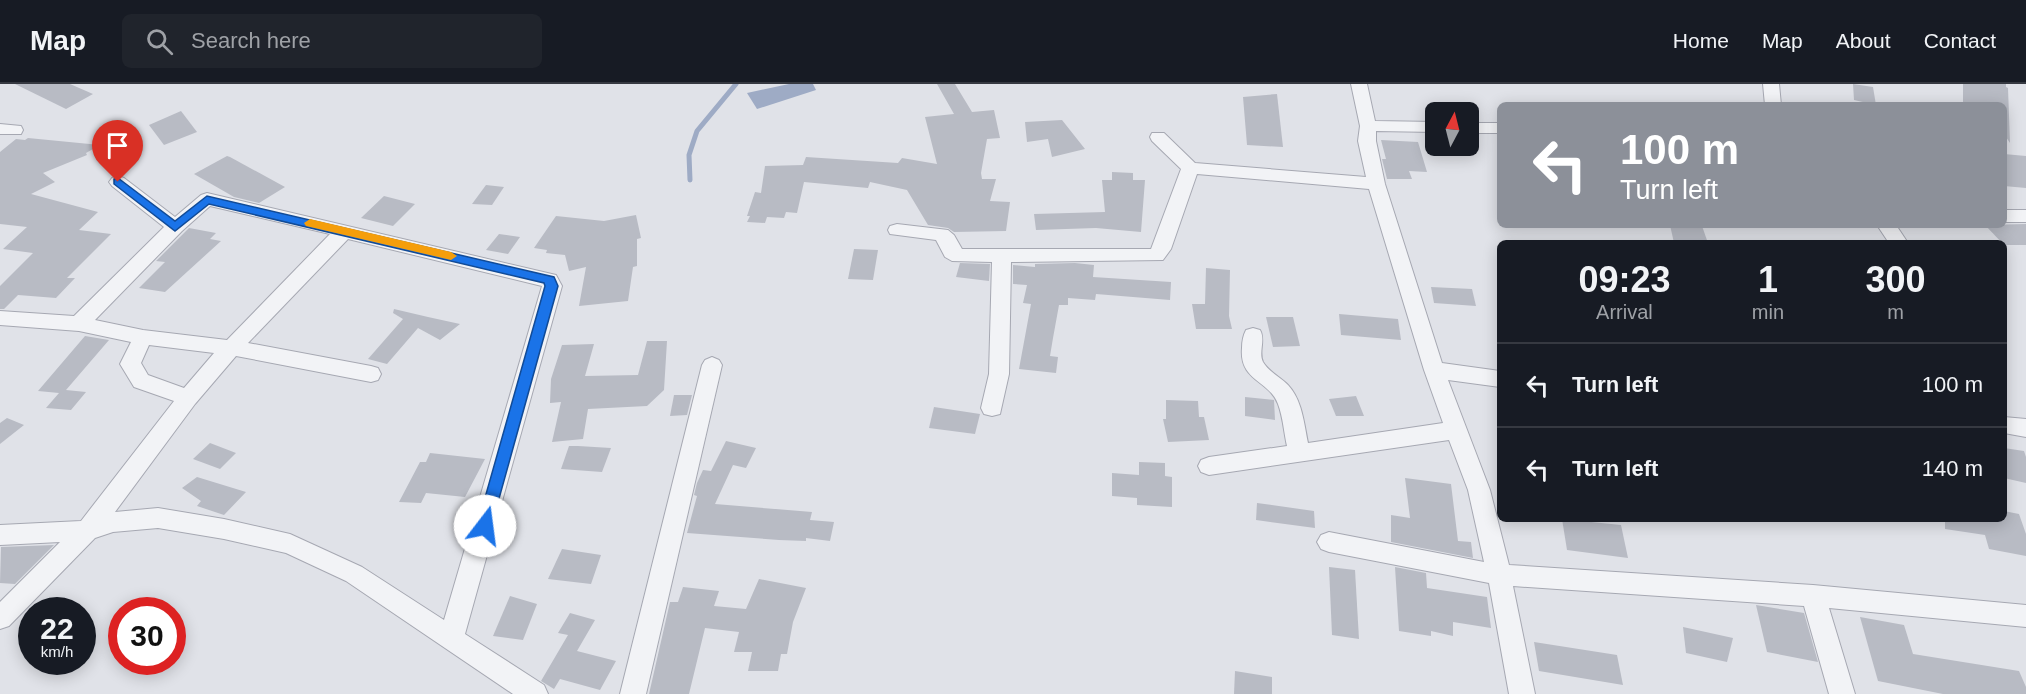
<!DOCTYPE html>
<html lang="en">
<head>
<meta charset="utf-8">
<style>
	body { margin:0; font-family:Arial,sans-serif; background:#20242c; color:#f1f3f6; height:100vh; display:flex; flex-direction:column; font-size:22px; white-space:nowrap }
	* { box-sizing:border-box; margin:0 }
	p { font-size:20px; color:#9ea1a6 }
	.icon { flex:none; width:33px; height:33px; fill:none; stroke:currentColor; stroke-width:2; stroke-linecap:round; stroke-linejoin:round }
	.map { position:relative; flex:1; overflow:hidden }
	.panel { position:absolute; left:1497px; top:156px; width:510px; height:282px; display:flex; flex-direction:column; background:#171b24; border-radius:9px; box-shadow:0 3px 15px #0003 }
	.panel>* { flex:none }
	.hud { position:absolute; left:1497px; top:18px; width:510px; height:126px; border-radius:9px; box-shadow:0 3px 15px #0003; background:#8c9099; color:#fff; overflow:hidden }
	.needle { width:39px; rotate:7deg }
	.buttons { position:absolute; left:1425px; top:18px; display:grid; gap:12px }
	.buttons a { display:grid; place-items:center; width:54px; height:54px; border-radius:9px; background:#171b24; box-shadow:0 3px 15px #0003; font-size:30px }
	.speed { position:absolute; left:18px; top:513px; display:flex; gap:12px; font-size:30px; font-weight:700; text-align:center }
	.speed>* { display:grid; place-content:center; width:78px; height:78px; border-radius:50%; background:#171b24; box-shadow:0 3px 15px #0003; line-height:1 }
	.speed small { font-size:15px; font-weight:400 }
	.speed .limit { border:9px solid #d22; background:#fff; color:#111 }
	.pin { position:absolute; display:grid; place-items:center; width:51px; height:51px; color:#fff; margin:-62px -26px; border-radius:50% 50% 50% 0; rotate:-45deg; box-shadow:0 0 6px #0007 }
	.pin .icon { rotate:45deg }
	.me { position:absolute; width:66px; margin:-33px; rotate:15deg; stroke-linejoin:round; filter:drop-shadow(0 0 4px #0008) }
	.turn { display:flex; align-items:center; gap:21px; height:126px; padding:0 24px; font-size:27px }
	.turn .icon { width:78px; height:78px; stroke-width:2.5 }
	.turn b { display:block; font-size:42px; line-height:51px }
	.eta { display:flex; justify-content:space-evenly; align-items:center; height:102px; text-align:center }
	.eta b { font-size:36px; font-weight:700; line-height:42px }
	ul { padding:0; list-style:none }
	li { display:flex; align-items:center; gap:18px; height:84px; padding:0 24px; border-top:2px solid #363941 }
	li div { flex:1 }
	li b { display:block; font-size:22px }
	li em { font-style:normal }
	header { display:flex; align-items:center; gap:36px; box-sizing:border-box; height:84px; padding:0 30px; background:#171b24; border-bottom:2px solid #363941 }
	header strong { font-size:28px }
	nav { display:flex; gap:33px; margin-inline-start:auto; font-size:21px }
	.search { width:420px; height:54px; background:#20242c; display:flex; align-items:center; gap:15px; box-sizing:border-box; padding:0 21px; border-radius:9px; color:#9ea1a6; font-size:22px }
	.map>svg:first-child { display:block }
	.water { fill:#9eabc5 }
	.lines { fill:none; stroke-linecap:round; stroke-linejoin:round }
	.stream { stroke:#9eabc5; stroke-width:5 }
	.building { fill:#b8bbc4 }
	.minor-casing { stroke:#a6a8b2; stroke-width:2 }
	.minor { fill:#f2f3f6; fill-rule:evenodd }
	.route { fill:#1a73e8; stroke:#114b97; stroke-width:1.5 }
	.slow { fill:#f59e0b }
</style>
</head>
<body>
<header>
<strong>Map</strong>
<div class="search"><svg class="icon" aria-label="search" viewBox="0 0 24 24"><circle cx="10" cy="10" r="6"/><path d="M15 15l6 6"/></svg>Search here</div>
<nav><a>Home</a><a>Map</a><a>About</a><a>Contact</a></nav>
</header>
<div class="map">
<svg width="2026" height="610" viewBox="0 0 2026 610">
	<rect width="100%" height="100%" fill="#e0e2e8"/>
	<path class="water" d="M789 0H813L816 6 757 25 747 9Z"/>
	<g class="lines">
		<path class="stream" d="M690 96 689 71 697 47 736 0"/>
	</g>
	<g class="building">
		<path d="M15 0H70L93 10 66 25Z"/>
		<path d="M937 0H955L972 28 994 26 1000 54 987 55 981 89 982 95H996L990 117 1010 118 1006 147 954 148 948 144 928 141 907 106 870 98 868 104 804 98 797 129 786 128 784 134 767 133 765 139 747 138 750 132H747L755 108 761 109 765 82 803 81 806 73 898 79 902 74 937 80 925 33 954 30Z"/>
		<path d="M1853 0 1873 3 1876 21 1854 16Z"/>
		<path d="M1963 0H2006V3L2008 4 2010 59 2004 50V21H1963Z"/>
		<path d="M1277 10 1283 63 1247 61 1243 13Z"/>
		<path d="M181 27 197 48 164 61 149 41Z"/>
		<path d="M1062 36 1085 65 1052 73 1048 55 1027 58 1025 38Z"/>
		<path d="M28 54 100 61 86 69 87 71 43 89 55 98 31 110 98 128 79 146 111 150 67 194H75L56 214 18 211 4 225H0V202L33 169 3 165 27 143 0 140V68L16 55 25 56Z"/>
		<path d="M1381 56 1418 58 1427 88 1409 87 1412 95H1387L1382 75H1386Z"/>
		<path d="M2004 70 2026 72V104L2004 102Z"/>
		<path d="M227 72 230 73 285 103 259 119 234 113 194 90Z"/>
		<path d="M1112 88 1133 89V96H1145L1141 148 1096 144 1036 146 1034 130 1105 128 1102 96H1112Z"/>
		<path d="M486 101 504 103 492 121 472 120Z"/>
		<path d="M384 112 415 120 393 142 361 134Z"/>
		<path d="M636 131 641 154 637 155V182L633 183 628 217 579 222 586 183 569 187 565 171 546 169 547 166 534 164 556 132 604 137Z"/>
		<path d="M2026 140V161H2004L1985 141Z"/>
		<path d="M1670 141 1702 142 1708 159H1674Z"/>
		<path d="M189 144 216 149 210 155 221 157 165 208 139 204 165 178 156 177Z"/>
		<path d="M499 150 520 153 508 170 486 166Z"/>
		<path d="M854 165 878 166 873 196 848 195Z"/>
		<path d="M960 179 990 180 989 197 956 193Z"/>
		<path d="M1075 179 1094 181 1093 193 1171 198 1170 216 1096 210 1095 216 1068 214V221H1059L1053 254 1050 272 1058 273 1056 289 1019 285 1031 220 1023 219 1027 201 1013 200V181L1035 183V180Z"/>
		<path d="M1206 184 1230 186 1229 232 1232 245H1196L1192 220H1205Z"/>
		<path d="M1431 203 1472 205 1476 222 1434 219Z"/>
		<path d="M394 225 428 233 460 240 440 256 418 244 387 280 368 275 403 235 393 229Z"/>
		<path d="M1339 230 1398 235 1401 256 1341 251Z"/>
		<path d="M1266 233H1293L1300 262 1273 263Z"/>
		<path d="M85 252 109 256 66 306 86 308 71 326 46 324 59 309 38 307Z"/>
		<path d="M647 257H667L664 306 647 322 588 325 583 355 552 358 561 318 550 319 551 295 562 261 594 260 585 292 638 291Z"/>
		<path d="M674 311H692L687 331 670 332Z"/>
		<path d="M1356 312 1364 332H1336L1329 315Z"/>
		<path d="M1245 313 1274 316 1275 336 1245 332Z"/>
		<path d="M1166 316 1198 317 1199 333H1204L1209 356 1168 358 1163 335H1166Z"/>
		<path d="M934 323 980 330 975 350 929 344Z"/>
		<path d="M7 334 24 341 0 360V339Z"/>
		<path d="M726 357 756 364 746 384 733 381 715 420 812 428 810 436 834 438 830 457 806 454V457L779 456 687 449 697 412 694 411 697 399 703 386 711 387Z"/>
		<path d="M210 359 236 369 220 385 193 375Z"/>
		<path d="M569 362H578L611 364 602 388 561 385Z"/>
		<path d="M2004 364 2024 367 2026 373V399L2004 394Z"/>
		<path d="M430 369 485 375 465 413 426 409 421 419 399 418 420 378H426Z"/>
		<path d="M1139 378 1165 379V392L1172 393V423L1137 421V414L1112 412V389L1139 391Z"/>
		<path d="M197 393 246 408 224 431 197 422 201 417 182 404Z"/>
		<path d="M1405 394 1451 400 1458 457 1471 458 1473 474 1391 458V431L1410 434Z"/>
		<path d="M1257 419 1314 427 1315 444 1256 436Z"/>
		<path d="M2004 427 2019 430 2026 450V472L1989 465 1985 451 1945 445V435H2004Z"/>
		<path d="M1562 435 1621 441 1628 474 1567 466Z"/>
		<path d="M54 461 15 500 0 499 1 463Z"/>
		<path d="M562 465 601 471 591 500 548 495Z"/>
		<path d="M1329 483 1355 486 1359 555 1332 551Z"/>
		<path d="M1395 483 1426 489 1427 504 1487 513 1491 544 1453 538V552L1431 547V552L1399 547Z"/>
		<path d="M759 495 806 504 793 538 787 570H781L778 587H748L752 568H734L739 548 705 544 689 610H649L670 518H678L683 503 719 507 714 522 746 525Z"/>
		<path d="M510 512 537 520 523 556 493 552Z"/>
		<path d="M1756 521 1804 529 1818 578 1767 568Z"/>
		<path d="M570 529 595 536 577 567 616 577 600 606 560 595 554 605 541 597 568 551 558 549Z"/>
		<path d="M1860 533 1904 541 1913 570 2019 587 2026 603V610H1943L1878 597Z"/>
		<path d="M1683 543 1733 554 1727 578 1686 569Z"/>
		<path d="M1534 558 1617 571 1623 601 1539 587Z"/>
		<path d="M1235 587 1272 593V610H1234Z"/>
	</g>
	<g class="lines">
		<g class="minor-casing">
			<g id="minor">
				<path d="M1351 0H1367L1375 37 1436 38V48L1376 47V57L1385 100 1442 279 1500 287V303L1448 296 1490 406 1509 481 1813 501 2026 521V543L1829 524 1855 610H1829L1804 522 1513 502 1535 610H1509L1489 499 1329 468 1321 465 1317 458 1321 451 1329 448 1484 478 1468 406 1449 356 1209 391 1201 388 1198 382 1201 376 1209 373 1287 362C1284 349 1283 333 1278 320 1269 296 1239 297 1242 264 1242 257 1243 252 1246 246L1253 244 1260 246C1266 256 1258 268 1263 278 1269 288 1280 293 1288 301 1302 316 1304 339 1308 359L1443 339 1424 286 1369 105 1197 90 1171 165 1163 176 1011 178 1009 290 1000 330 992 332 984 330 981 324 989 290 992 178 952 177 945 173 936 156 890 150 888 146 890 142 897 140 948 146 954 151 962 165H1151L1181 85 1152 57 1150 53 1152 49H1164L1195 79 1366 93 1358 57 1360 42Z"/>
				<path d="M1763 0H1779L1781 21H1765Z"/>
				<rect x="1468" y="39" width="32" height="10"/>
				<path d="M0 40 21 42 23 46 21 50H0Z"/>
				<path d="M118 92 124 94 175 133 201 111 207 109 556 191 562 202 465 550 544 601 548 610H513L346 497 286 469 224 455 158 444 113 448 95 454 9 542 0 545V518L60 458 0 461V441L81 437 174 317 134 303 120 280 131 258 79 247 0 241V227L74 232 164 143 112 102 109 98 112 94ZM210 122 330 150 227 256 143 246 95 236 182 147ZM348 155 542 202 444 536 362 483 290 450 224 435 158 424 115 428 195 320 236 272 371 298 378 296 381 290 378 284 371 282 248 259ZM149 261 214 269 184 304 148 291 141 279Z"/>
				<rect x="2004" y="126" width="22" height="12"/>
				<path d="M1877 141H1896L1908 159H1889Z"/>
				<path d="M712 273 719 276 722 281 646 610H620L702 281 705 276Z"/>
				<path d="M2004 333 2026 335V353L2004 349Z"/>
			</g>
		</g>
		<use href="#minor" class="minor"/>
	</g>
	<path class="route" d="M118 94 175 137 207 112 554 193 558 202 490 447 485 448 479 447 477 442 545 202 544 199 209 120 175 147 114 100V95Z"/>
	<path class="slow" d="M310 135 451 168 457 172 451 176 306 142 304 139Z"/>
</svg>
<div class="buttons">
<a><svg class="needle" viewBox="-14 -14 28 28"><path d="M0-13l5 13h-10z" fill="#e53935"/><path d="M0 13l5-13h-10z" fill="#9ea1a6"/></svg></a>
</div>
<div class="speed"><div>22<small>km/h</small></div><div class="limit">30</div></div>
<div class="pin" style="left:118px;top:98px;background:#d93025"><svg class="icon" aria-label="arrive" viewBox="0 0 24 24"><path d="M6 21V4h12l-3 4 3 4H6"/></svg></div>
<svg class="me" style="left:485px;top:442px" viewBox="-20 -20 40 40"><circle r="19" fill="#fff"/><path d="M0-13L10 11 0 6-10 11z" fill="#1a73e8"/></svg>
<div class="hud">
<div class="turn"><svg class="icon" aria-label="left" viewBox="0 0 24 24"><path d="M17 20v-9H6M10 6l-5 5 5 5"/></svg><div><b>100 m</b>Turn left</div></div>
</div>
<section class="panel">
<div class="eta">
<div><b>09:23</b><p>Arrival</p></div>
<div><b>1</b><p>min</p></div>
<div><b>300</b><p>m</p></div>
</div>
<ul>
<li><svg class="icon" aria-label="left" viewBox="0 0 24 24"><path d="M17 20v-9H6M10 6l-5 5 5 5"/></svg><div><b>Turn left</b></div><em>100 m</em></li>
<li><svg class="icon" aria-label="left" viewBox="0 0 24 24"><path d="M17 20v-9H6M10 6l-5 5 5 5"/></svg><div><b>Turn left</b></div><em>140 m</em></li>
</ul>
</section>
</div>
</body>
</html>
